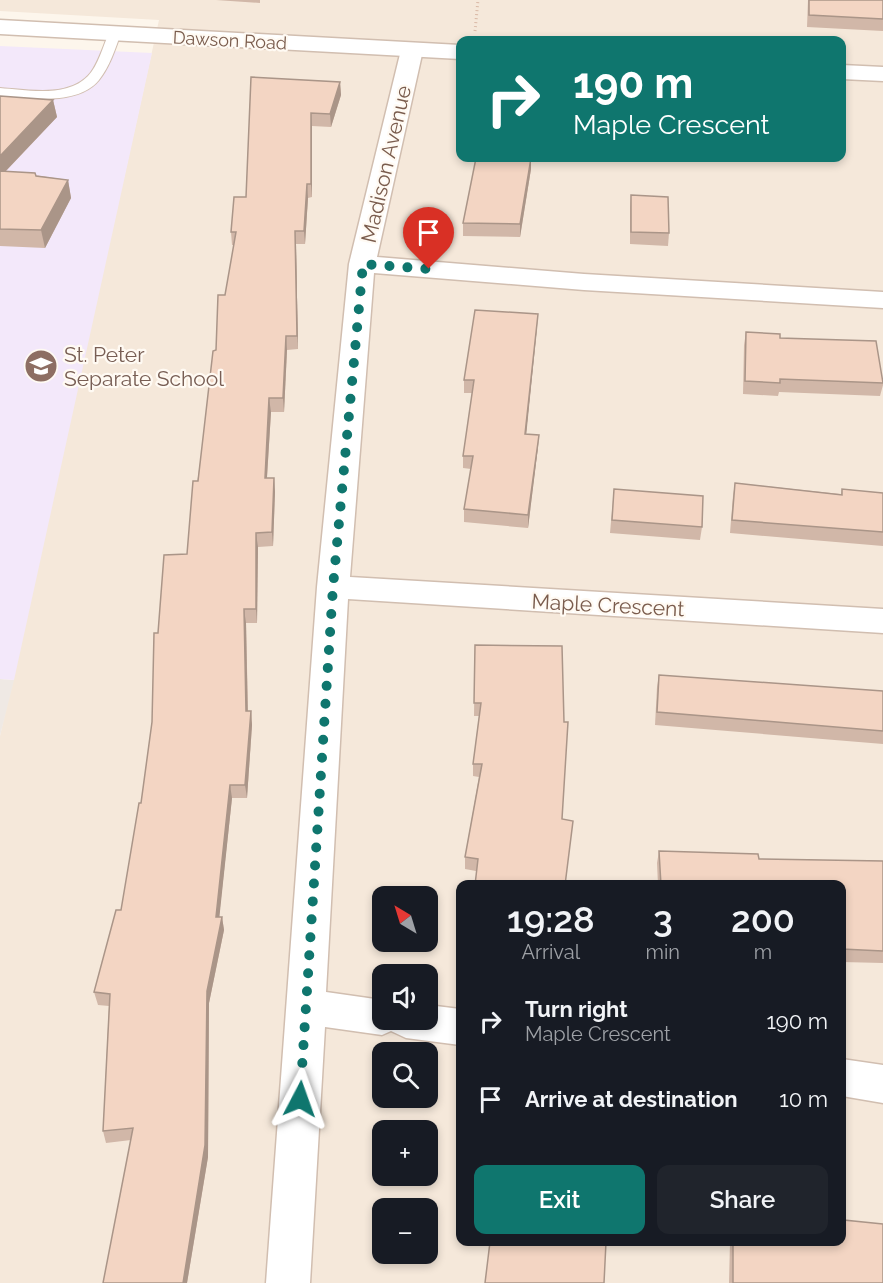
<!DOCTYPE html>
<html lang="en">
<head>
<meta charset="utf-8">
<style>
	body { margin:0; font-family:Raleway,sans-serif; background:#20242c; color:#f1f3f6; height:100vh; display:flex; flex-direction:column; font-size:22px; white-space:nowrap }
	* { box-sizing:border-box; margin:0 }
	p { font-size:20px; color:#9ea1a6 }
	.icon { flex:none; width:33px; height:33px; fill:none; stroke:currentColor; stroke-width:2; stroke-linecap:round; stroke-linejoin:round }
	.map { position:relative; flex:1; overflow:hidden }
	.panel { position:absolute; left:456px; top:880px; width:390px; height:366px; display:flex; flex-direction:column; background:#171b24; border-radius:12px; box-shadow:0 3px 9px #0003 }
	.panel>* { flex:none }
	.guide { position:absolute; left:456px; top:36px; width:390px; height:126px; border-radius:12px; box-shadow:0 3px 9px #0003; background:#0f766e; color:#fff; overflow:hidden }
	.needle { width:39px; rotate:322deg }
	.tools { position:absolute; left:372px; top:886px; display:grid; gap:12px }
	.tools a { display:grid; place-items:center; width:66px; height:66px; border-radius:12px; background:#171b24; box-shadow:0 3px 9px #0003; font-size:30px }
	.pin { position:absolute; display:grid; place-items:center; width:51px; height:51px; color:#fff; margin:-62px -26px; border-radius:50% 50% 50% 0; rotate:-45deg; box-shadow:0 0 6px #0007 }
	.pin .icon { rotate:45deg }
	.me { position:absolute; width:66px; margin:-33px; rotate:4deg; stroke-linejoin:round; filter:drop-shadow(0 0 4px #0008) }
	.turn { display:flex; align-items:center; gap:21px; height:126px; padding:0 18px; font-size:27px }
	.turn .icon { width:78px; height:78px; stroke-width:2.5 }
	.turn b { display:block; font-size:42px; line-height:51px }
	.eta { display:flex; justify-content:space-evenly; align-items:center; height:102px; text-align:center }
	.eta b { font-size:36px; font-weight:600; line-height:42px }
	.primary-button { display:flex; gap:12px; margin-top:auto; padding:12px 18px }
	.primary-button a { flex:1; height:69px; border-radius:12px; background:#0f766e; color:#fff; font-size:24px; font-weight:600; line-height:69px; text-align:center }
	.primary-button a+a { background:#20242c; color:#f1f3f6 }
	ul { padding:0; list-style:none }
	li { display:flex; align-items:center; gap:18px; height:78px; padding:0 18px }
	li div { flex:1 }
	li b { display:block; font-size:22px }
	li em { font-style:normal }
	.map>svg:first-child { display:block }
	.residential { fill:#f5e8da; fill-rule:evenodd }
	.industrial { fill:#efe9e4 }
	.education { fill:#f3e8fa }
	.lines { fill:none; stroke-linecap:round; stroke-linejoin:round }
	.service-casing { stroke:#d1beb0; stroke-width:2 }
	.minor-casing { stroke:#d1beb0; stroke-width:3 }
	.tertiary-casing { stroke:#d1beb0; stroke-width:3 }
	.path { stroke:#d9b8a5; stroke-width:3; stroke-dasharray:1 3; stroke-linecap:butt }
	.service { fill:#fff; fill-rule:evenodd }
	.minor { fill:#fff; fill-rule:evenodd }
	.tertiary { fill:#fff; fill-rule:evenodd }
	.wall { fill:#d1b7a8 }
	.shaded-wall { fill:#aa9588 }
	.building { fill:#f3d5c3; stroke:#aa9588; stroke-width:1.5 }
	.route { stroke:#0f766e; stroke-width:10; stroke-dasharray:0 18 }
	.labels { text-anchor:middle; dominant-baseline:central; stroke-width:4.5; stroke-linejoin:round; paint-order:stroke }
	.far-street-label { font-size:18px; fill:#7a5c4d; stroke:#fffaf3 }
	.street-label { font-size:21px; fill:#7a5c4d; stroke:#fffaf3 }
	.education-label { font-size:21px; fill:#785e54; stroke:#fffaf3; text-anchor:start }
</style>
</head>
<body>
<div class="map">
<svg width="883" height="1283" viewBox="0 0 883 1283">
	<rect width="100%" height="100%" fill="#fdf6ec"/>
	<path class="residential" d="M0 0H883V1283H0V736L159 20 0 11ZM460 40H842V158H460ZM460 885H842V1242H460ZM382 897H428V942H382ZM382 975H428V1020H382ZM382 1053H428V1098H382ZM382 1131H428V1176H382ZM382 1209H428V1254H382Z"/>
	<path class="industrial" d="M0 679 14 680 0 736Z"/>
	<path class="education" d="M0 46 152 53 14 680 0 679Z"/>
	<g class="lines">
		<g class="service-casing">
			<path id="service" d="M115 29 121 33C115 49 110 66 99 80 78 106 29 98 0 96V88C26 90 67 98 88 76 98 66 103 46 109 33Z"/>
		</g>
		<g class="minor-casing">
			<g id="minor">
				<path d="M412 43 420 45 423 50 377 257 584 274 883 292V308L584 290 374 273 350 577 883 609V633L348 599 326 992 382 1000V1020H428V1005L460 1009V1045L406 1038 391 1031 382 1035 325 1027 310 1283H266L317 587 349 264 401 50 404 45Z"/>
				<path d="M842 1059 883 1065V1103L842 1096Z"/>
			</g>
		</g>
		<g class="tertiary-casing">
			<g id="tertiary">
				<path d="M0 20 460 45V59L0 34Z"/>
				<path d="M842 65 883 67V81L842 79Z"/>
			</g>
		</g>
		<path class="path" d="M475 31 478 0"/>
		<use href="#service" class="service"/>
		<use href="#minor" class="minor"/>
		<use href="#tertiary" class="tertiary"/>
	</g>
	<g class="wall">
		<path d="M216 0H260V3Z"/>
		<path d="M808 0H883V31L807 27Z"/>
		<path d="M251 77 340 82 341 95 331 127 312 126V197L308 198 305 244H296L298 349 287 350 284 412H271L267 478H274L275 492 273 546 258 547 257 623H246L248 711H251L252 725 247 798H232L219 917H222L224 930 209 1003 208 1157 187 1283H103L131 1140 106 1143 103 1131 109 1006 98 1005 94 992 121 910 141 803 152 722 158 633 187 554 216 350 234 245H232L231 232 246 197Z"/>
		<path d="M0 96 53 100 57 117 6 171 68 180 71 198 45 248 0 246Z"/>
		<path d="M531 158V169L520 237 463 236V223Z"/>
		<path d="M631 195 669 233 668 246 630 244V208Z"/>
		<path d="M537 327 526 434 538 447 528 528 464 522V509L471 469 463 468V456L472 393H464V380Z"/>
		<path d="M746 332 780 338 883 380V385L880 396 779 392 778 396 743 394 744 345Z"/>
		<path d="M735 483 841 494 842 489 883 493V546L730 533 733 496Z"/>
		<path d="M614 489 702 527 700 540 610 533Z"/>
		<path d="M475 645 562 646 476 871 465 869V857L479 777 473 776V764L479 716H474Z"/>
		<path d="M659 675 883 691V744L655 725 657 687Z"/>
		<path d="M659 851 759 859 883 861V963L842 962V885H658L657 863Z"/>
		<path d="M844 1220 883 1283H729L730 1242H842Z"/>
	</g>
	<g class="shaded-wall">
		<path d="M340 82 341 95 331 127 330 114Z"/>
		<path d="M53 100 57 117 0 177V156Z"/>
		<path d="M311 113 312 126V197L311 184Z"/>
		<path d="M531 158V169L520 237V224Z"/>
		<path d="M68 180 71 198 45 248 41 230Z"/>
		<path d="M307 184 308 198 305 244 304 231Z"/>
		<path d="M295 231 296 244 298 349 297 336Z"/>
		<path d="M538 314 537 327 525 447V434Z"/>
		<path d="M286 336 287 350 284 412 283 398Z"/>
		<path d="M269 398 271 412 266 492 265 478Z"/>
		<path d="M539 435 538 447 528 528V515Z"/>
		<path d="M274 478 275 492 273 546 272 532Z"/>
		<path d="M256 533 258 547 257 623 256 609Z"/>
		<path d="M244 609 246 623 248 725 246 711Z"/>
		<path d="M251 711 252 725 247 798 245 785Z"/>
		<path d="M230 785 232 798 218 930 216 917Z"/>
		<path d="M222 917 224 930 209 1003 208 1157 187 1283H183L207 991Z"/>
	</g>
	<g class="building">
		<path d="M809 0H883V19L809 15Z"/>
		<path d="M251 77 340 82 330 114 311 113V184H307L304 231H295L297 336H286L283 398H269L265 478H274L272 532 256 533V609H244L246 711H251L245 785H230L216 917H222L207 991 205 1145 183 1283H103L133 1128 103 1131 110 994 94 992 116 910H121L139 803H141L152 722 154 633H158L164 555 187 554 193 481H198L213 351 216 350 218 295H225L236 232H231L234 197H246Z"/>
		<path d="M0 96 53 100 0 156Z"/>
		<path d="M476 158H531L520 224 463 223Z"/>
		<path d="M0 171 35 173 36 176 68 180 41 230 0 229Z"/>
		<path d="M631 195 668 197 669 233 631 232Z"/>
		<path d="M475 310 538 314 525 434 539 435 528 515 464 509 473 456H463L474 380H464Z"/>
		<path d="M746 332 780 334V338L876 341 883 383 780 379V383L745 381Z"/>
		<path d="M735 483 842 495V489L883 493V532L732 520Z"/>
		<path d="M614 489 703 496 702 527 612 520Z"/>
		<path d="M475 645 562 646 564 722H568L562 819 573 821 565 885H475L478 859 465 857 482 764H473L481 703H474Z"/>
		<path d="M659 675 883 691V731L657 712Z"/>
		<path d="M659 851 758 854 759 859 883 861V951L842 949V885H661Z"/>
		<path d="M842 1212H844V1220L883 1224V1283H733V1242H842Z"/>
		<path d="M490 1242H606L604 1283H485Z"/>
	</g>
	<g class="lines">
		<path class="route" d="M300 1099 333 587 363 264 429 269"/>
	</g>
	<defs>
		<g id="school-disc" transform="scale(1.725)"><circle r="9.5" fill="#8d6e63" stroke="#fffaf3"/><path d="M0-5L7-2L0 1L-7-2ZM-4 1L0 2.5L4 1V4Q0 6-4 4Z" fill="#fff"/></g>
	</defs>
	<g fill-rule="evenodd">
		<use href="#school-disc" x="41" y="366"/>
	</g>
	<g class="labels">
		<g class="far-street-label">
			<text transform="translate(230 40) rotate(3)">Dawson Road</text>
		</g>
		<g class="street-label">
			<text transform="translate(386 164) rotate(-77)">Madison Avenue</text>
			<text transform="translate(608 605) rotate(3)">Maple Crescent</text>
		</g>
		<g class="education-label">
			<text x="64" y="354">St. Peter<tspan x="64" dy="24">Separate School</tspan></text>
		</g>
	</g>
</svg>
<div class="tools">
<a><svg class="needle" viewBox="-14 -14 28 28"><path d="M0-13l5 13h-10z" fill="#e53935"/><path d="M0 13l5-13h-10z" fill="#9ea1a6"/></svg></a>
<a><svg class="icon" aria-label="sound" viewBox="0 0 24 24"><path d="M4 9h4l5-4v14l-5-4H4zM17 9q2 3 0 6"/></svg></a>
<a><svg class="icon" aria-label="search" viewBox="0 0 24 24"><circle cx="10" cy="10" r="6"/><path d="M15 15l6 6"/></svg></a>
<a>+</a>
<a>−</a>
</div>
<div class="pin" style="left:429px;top:269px;background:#d93025"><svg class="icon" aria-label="arrive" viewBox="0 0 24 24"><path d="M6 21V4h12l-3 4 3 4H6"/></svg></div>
<svg class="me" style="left:300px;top:1099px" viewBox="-20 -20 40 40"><path d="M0-17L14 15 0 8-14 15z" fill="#0f766e" stroke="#fff" stroke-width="4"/></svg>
<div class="guide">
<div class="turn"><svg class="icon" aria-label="right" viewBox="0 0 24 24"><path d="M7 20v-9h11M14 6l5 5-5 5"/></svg><div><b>190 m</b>Maple Crescent</div></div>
</div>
<section class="panel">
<div class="eta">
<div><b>19:28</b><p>Arrival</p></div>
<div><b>3</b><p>min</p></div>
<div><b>200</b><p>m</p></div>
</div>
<ul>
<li><svg class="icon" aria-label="right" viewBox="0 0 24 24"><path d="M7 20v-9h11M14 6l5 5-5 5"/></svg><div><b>Turn right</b><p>Maple Crescent</p></div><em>190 m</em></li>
<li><svg class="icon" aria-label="arrive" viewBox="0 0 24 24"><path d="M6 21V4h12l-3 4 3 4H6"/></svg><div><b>Arrive at destination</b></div><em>10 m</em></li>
</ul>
<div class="primary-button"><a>Exit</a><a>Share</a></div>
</section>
</div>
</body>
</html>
